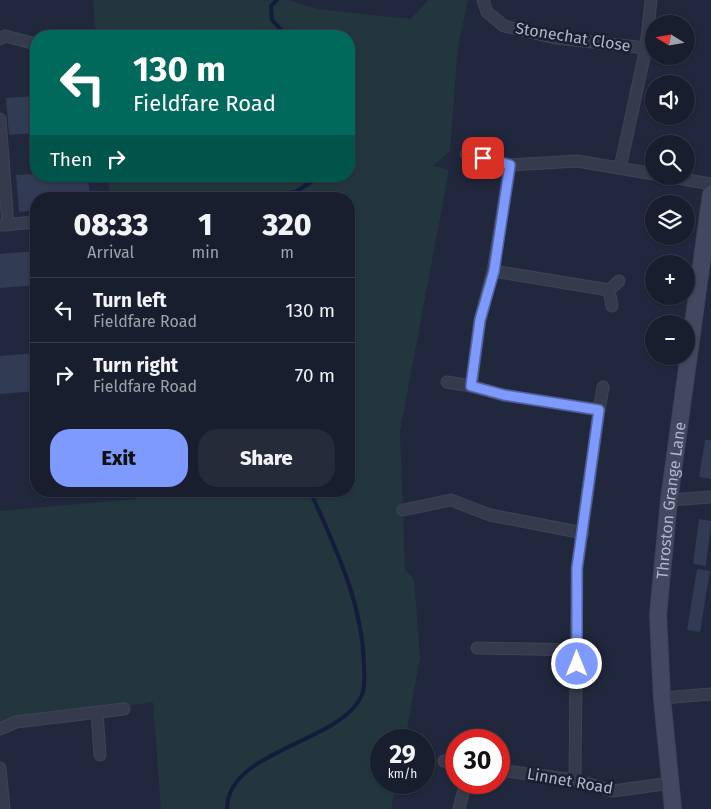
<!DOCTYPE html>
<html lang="en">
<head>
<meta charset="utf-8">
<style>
	body { margin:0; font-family:"Fira Sans",sans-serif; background:#262b3a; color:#f1f3f6; height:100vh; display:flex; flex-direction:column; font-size:19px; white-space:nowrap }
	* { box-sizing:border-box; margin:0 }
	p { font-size:16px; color:#9fa2aa }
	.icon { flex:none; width:28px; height:28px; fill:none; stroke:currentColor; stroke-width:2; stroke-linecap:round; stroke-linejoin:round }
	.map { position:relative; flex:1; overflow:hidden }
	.details { position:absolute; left:30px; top:192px; width:325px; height:305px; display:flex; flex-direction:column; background:#191e2e; border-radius:20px; box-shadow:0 1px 4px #0004,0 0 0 1px #373c4a }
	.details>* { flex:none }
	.top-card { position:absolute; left:30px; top:30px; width:325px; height:152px; border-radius:20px; box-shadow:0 1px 4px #0004,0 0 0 1px #373c4a; background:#00695c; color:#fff; overflow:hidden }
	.needle { width:32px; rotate:281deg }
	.buttons { position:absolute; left:645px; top:15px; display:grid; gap:10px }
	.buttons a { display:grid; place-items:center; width:50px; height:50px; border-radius:50%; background:#191e2e; box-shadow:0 1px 4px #0004,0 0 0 1px #373c4a; font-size:25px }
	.speed { position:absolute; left:370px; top:729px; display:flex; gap:10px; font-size:25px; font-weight:700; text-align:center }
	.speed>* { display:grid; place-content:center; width:65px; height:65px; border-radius:50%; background:#191e2e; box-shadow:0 1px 4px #0004,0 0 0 1px #373c4a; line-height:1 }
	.speed small { font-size:12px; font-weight:400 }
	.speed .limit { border:8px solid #d22; background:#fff; color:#111 }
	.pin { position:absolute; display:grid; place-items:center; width:42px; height:42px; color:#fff; margin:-21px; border-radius:10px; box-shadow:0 2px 8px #0006 }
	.me { position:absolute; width:55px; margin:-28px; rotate:0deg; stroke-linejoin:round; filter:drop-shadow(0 0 4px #0008) }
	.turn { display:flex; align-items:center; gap:18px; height:105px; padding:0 20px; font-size:22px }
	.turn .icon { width:65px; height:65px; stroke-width:2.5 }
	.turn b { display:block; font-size:35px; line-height:42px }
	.then { display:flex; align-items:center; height:48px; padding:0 20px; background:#0003; gap:10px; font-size:19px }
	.eta { display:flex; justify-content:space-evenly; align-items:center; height:85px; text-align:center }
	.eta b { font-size:30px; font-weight:800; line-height:35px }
	.button { display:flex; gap:10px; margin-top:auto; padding:10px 20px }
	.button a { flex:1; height:58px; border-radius:20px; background:#7f9aff; color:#111; font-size:20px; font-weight:800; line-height:58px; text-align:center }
	.button a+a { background:#262b3a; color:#f1f3f6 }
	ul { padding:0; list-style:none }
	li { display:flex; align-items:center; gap:15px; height:65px; padding:0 20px; border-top:1px solid #373c4a }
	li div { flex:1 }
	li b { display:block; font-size:19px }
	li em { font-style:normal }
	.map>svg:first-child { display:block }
	.green { fill:#23363e }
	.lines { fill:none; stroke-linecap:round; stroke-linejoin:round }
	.stream { stroke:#131d3b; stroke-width:4 }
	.building { fill:#323b54 }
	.street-casing { stroke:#3e4456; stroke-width:13 }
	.secondary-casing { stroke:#3e4456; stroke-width:18 }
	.street { stroke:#353b4d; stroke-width:11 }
	.secondary { stroke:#424860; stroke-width:16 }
	.route-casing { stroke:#5364a6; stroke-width:12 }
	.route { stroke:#7f9aff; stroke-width:9 }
	.labels { text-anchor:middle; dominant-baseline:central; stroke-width:5; stroke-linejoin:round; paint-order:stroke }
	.street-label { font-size:16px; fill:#b0b5c9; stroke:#1a2032 }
</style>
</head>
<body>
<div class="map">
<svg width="711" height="809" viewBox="0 0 711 809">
	<rect width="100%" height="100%" fill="#21283d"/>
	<path class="green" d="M93 0H288L317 9 411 19 428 0H468L458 45 450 151 433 166 449 170 400 431 405 569 414 579 420 658 405 740H381V782L396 783 391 809H161L153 702 0 726V511L136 499V491H349V199H110L108 176H349V36H96Z"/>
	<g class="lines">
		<g class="stream">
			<path d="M277 0 271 6 272 20 287 36"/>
			<path d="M264 199 278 194 295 192 321 176"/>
			<path d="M227 809C227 750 339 743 361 697 366 687 364 675 364 664 362 601 335 547 310 491"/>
		</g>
	</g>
	<g class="building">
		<path d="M36 96V133L9 135 6 98Z"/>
		<path d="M36 174V176H88L90 199H36V210L19 212 16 175Z"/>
		<path d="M36 251V285L0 288V254Z"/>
		<path d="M36 353V391L0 394V356Z"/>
		<path d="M705 440H711V479L699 477Z"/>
		<path d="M699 519 711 521 706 566 693 564Z"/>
		<path d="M697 569 710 571 700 632 687 630Z"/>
	</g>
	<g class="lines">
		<g class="street-casing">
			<g id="street">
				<path d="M483 0 487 12 504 26 556 38 646 48"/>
				<path d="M0 39 5 36 36 44"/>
				<path d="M0 119 8 225"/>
				<path d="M466 154 510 165 577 161 654 174"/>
				<path d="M510 165 493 271 480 320 471 386 503 395 599 410 577 568 575 780"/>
				<path d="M620 168 646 48 651 0"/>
				<path d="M666 176 711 184"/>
				<path d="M1 225 36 222"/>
				<path d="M493 271 609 290"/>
				<path d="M612 306 609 290 619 281"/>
				<path d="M447 382 471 386"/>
				<path d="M599 410 603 387"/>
				<path d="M669 500 711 497"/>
				<path d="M403 510 451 500 490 515 583 533"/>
				<path d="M477 648 577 650"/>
				<path d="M662 698 711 694"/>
				<path d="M97 713 100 755"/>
				<path d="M0 729 16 722 124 709"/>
				<path d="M444 761 456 763"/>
				<path d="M0 768 4 809"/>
				<path d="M499 770 575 780 613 791 671 783"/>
				<path d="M459 809 466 782"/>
			</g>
		</g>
		<g class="secondary-casing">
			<g id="secondary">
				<path id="s1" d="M673 809 662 698 658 615 669 500 711 194"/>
			</g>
		</g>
		<use href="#street" class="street"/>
		<use href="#secondary" class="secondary"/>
	</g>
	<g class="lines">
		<g class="route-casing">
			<path id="route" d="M483 158 510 165 494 271 480 320 471 386 504 395 599 410 577 568V664"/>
		</g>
		<use href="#route" class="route"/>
	</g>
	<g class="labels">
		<g class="street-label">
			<text transform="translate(573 37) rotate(9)">Stonechat Close</text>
			<text stroke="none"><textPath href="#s1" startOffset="310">Throston Grange Lane</textPath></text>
			<text transform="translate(570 781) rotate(10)">Linnet Road</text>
		</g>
	</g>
</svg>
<div class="buttons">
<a><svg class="needle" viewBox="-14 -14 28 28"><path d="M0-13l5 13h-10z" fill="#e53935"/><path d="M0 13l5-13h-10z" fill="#9fa2aa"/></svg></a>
<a><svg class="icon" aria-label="sound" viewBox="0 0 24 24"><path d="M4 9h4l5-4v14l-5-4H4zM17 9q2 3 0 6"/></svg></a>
<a><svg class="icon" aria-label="search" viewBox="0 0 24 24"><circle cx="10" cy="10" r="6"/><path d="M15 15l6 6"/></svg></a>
<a><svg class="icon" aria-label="layers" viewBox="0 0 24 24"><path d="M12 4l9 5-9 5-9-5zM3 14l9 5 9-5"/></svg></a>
<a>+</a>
<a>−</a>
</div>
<div class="speed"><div>29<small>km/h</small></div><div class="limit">30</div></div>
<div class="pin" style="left:483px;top:158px;background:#d93025"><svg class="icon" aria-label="arrive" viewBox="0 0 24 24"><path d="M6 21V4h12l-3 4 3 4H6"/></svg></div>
<svg class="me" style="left:577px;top:664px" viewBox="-20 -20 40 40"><circle r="17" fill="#7f9aff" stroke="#fff" stroke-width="3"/><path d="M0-11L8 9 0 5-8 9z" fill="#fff"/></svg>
<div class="top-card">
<div class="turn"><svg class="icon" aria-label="left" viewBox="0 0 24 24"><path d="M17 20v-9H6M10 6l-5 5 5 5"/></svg><div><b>130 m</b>Fieldfare Road</div></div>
<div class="then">Then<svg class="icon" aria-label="right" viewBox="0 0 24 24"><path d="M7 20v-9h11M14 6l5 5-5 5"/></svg></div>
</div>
<section class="details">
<div class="eta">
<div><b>08:33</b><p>Arrival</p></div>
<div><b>1</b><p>min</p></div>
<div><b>320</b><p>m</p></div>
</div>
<ul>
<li><svg class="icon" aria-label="left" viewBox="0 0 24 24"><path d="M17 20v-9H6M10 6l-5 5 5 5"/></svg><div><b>Turn left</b><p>Fieldfare Road</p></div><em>130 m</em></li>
<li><svg class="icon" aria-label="right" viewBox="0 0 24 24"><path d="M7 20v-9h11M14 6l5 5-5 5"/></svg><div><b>Turn right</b><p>Fieldfare Road</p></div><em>70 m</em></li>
</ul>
<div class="button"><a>Exit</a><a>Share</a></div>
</section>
</div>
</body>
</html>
